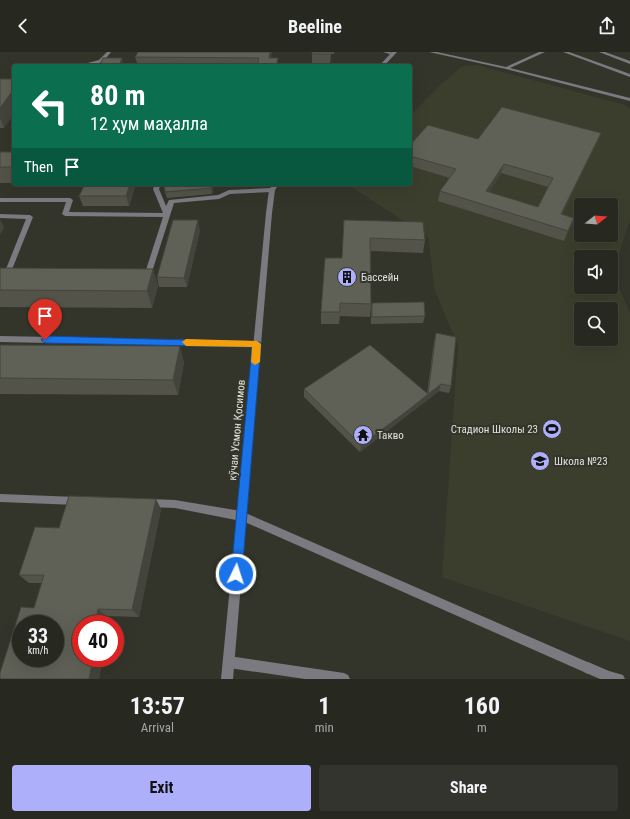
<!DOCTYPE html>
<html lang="en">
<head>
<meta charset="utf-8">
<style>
	body { margin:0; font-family:"Roboto Condensed",sans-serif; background:#33342d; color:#f1f3f6; height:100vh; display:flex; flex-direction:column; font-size:15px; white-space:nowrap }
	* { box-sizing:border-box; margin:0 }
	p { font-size:13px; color:#a4a6a5 }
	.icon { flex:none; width:22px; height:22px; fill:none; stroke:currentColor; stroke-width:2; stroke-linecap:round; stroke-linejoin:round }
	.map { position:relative; height:627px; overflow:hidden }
	.side { display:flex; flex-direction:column; background:#272820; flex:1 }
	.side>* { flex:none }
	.top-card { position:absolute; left:12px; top:12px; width:400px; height:122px; border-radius:4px; box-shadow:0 4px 16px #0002,0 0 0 1px #43443e; background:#0b6e4f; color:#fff; overflow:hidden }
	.needle { width:26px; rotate:73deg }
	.tools { position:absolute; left:574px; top:146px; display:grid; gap:8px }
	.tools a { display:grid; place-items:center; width:44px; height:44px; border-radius:4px; background:#272820; box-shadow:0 4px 16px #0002,0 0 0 1px #43443e; font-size:20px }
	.speed { position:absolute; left:12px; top:563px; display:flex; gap:8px; font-size:20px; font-weight:700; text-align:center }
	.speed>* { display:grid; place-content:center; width:52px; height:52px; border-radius:50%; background:#272820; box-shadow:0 4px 16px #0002,0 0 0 1px #43443e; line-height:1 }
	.speed small { font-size:10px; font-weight:400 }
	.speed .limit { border:6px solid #d22; background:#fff; color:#111 }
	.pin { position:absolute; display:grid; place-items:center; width:34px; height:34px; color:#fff; margin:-41px -17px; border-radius:50% 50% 50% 0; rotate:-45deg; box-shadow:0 0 4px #0007 }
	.pin .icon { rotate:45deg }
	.me { position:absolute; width:44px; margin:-22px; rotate:4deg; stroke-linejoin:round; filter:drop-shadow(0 0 3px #0008) }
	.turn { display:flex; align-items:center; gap:14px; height:84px; padding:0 12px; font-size:18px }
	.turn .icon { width:52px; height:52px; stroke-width:2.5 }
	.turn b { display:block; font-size:28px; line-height:34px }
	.then { display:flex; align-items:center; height:38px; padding:0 12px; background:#0003; gap:8px; font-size:15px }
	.eta { display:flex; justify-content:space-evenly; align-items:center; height:68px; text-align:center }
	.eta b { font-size:24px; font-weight:700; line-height:28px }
	.primary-button { display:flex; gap:8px; margin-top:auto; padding:8px 12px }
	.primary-button a { flex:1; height:46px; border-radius:4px; background:#adaffb; color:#111; font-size:16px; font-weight:700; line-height:46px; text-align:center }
	.primary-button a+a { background:#33342d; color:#f1f3f6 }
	header { display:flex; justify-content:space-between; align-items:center; height:52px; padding:0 12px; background:#272820; font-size:18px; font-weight:700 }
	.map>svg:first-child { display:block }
	.built { fill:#3c3e2d; fill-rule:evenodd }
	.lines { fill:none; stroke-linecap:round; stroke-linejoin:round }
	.pedestrian { fill:#7a7a80; fill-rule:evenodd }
	.minor { fill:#7a7a80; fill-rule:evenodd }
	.tertiary { fill:#7a7a80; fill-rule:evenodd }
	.wall { fill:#53534a; fill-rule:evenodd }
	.shaded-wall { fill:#43443c }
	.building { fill:#606156; stroke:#43443c; fill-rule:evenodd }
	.route { fill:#1a73e8; stroke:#114b97 }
	.slow { fill:#f59e0b }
	.labels { text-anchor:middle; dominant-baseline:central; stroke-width:4; stroke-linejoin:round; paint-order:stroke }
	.poi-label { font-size:11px; fill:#dfe0da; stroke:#34352a; text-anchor:start }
	.street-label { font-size:11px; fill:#dfe0da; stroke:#34352a }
</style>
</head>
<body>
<header><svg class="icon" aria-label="back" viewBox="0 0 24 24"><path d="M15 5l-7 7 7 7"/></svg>Beeline<svg class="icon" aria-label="share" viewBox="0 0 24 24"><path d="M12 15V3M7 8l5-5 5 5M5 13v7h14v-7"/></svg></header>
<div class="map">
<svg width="630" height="627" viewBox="0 0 630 627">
	<rect width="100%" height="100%" fill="#34352a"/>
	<path class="built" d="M476 13 625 53 630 57V167L613 222 630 261V589L442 525 458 293 435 239 428 185 347 132H410V64L437 36 461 15ZM581 153H611V183H581ZM581 205H611V235H581ZM581 257H611V287H581Z"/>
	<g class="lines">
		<path class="pedestrian" d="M241 459 592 612 594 616 592 620 588 622 584 620 238 467 236 464 238 461Z"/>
		<g class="minor">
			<path d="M107 0H111L103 10 84 14H76L99 8Z"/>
			<path d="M383 0H390L395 2 393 3Z"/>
			<path d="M429 0H437L506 15 539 0H545L510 16 630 46V49L506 17Z"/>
			<path d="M563 0H569L630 22V25Z"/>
			<path d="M599 0H605L630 9V12Z"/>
			<path d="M155 132H161L159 137 166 154 169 148 218 143 229 138 272 136 275 138 272 140 230 142 219 147 174 151 151 223C149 227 142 227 140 223L141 221H145L163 165 65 164 62 162 66 150H0V146H70L73 148 69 160 163 161 153 137Z"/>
			<path d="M0 162 30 163 33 165 11 220 13 222 10 224H5L4 222 26 167 0 166Z"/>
			<path d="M0 284 257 289 261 292 257 295 0 290Z"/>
			<path d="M0 442 77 445 80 446 82 449 80 452 77 453 0 450Z"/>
			<path d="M149 447 175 448 241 459 244 461 246 464 244 467 241 469 175 456 149 455 146 454 144 451 146 448Z"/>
			<path d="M229 604 344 621 348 623 350 627H305L229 616 225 614 223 610 225 606Z"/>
			<path d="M588 610 609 619 623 623 625 627H600L584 620 582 616 584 612Z"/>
		</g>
		<g class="tertiary">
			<path d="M392 0H397L384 14H379Z"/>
			<path d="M273 132H279L275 138 272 161 233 627H221L266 161 269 138Z"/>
		</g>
	</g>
	<g class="wall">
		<path d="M312 0H334V2H331L330 14H312Z"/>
		<path d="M135 5 278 6V14H138Z"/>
		<path d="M0 27 4 76H0Z"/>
		<path d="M601 81 597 90 562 162 570 175 564 189 438 149 440 139 450 126 410 114V93L478 87ZM501 121 548 135 538 155 489 140Z"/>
		<rect x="0" y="100" width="14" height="31"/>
		<path d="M136 132 129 154H83L79 144Z"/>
		<path d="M214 132 212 142 167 146 165 140Z"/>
		<path d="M344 168 425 188 423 201 371 199V252L370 265 340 264 339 272H321V260L342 206Z"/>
		<path d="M200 178 187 235H159L157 225Z"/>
		<path d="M0 216 153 217 158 234 152 256 0 255Z"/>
		<path d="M372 251 425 264 423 271 371 272V257Z"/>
		<path d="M436 281 451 334 449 341 439 339 360 400 304 345V337L427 342 434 289Z"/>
		<path d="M0 293 184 310 178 343 0 342Z"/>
		<path d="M161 457 139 565 106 564 95 609 101 615 99 627H0L34 556 42 531H29L19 523 59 476Z"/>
	</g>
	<g class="shaded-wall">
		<path d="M270 0H272L270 14 269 6Z"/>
		<path d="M122 6 124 14H119Z"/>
		<path d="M278 6V14H276Z"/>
		<path d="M14 37V62L4 76 0 66V56Z"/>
		<path d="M601 81 597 90 557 171 561 162Z"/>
		<path d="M504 112 501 121 484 149 486 139Z"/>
		<path d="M130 132H136L129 154 126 144Z"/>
		<path d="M212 132H214L212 142 211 136Z"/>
		<path d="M0 167 4 175 0 183Z"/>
		<path d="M198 168 200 178 187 235 184 226Z"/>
		<path d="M153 217 158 234 152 256 147 239Z"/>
		<path d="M180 294 184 310 178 343 173 328Z"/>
		<path d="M441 332 439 339 360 400 361 393Z"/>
		<path d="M156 447 161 457 139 565 132 558Z"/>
		<path d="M98 557 106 564 104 572H95Z"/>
		<path d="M91 606H96L95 609 101 615 99 627H89Z"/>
	</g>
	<g class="building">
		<path d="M138 0H270L269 6H278L276 14H257L259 6 135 5Z"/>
		<rect x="312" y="0" width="19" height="2"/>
		<path d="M103 6H122L119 14H99Z"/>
		<path d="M0 27H14V37L0 56Z"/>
		<path d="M502 55 601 81 561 162 574 166 568 179 440 139 456 117 410 104V93L428 73 478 87ZM504 112 553 126 538 155 486 139Z"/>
		<rect x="0" y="100" width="14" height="15"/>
		<path d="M85 132H130L126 144H79Z"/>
		<path d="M164 132H212L211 136 165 140Z"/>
		<path d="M173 168H198L184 226 157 225Z"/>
		<path d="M344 168 423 170 425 188 370 186 371 252 340 251V260H321L325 206H342Z"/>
		<path d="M0 216 153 217 147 239 0 238Z"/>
		<path d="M424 250 425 264 372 265V251Z"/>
		<path d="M436 281 456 285 451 334 441 332 407 359 361 393 304 337 370 293 428 342Z"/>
		<path d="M0 293 180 294 173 328 0 326Z"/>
		<path d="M69 444 156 447 132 558 98 557 95 572H81V606H91L93 609 89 627H0V621L21 555 34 556 44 523H19L35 475 59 476ZM21 572H55V606H21Z"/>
	</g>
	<path class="route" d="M45 284 260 290 261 292 242 522 241 526 236 528 232 526 231 522 252 295 45 291 41 288Z"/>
	<path class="slow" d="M186 287 257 289 261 292 260 310 255 313 251 310 252 295 186 294 182 290Z"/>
	<defs>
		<g id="building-disc" transform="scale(1)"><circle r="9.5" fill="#adaffb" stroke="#34352a"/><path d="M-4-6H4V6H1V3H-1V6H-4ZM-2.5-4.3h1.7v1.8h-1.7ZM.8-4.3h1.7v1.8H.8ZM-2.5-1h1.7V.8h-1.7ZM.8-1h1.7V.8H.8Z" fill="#111"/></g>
		<g id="stadium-disc" transform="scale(1)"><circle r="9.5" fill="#adaffb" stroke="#34352a"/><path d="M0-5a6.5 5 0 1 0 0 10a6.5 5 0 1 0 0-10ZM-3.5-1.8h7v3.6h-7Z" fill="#111"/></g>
		<g id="temple-disc" transform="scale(1)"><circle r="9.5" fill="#adaffb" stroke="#34352a"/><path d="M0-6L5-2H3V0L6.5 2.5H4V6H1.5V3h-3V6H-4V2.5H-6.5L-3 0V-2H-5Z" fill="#111"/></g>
		<g id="school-disc" transform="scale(1)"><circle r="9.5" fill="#adaffb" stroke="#34352a"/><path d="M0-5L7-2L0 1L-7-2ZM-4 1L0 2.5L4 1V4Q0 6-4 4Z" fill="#111"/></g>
	</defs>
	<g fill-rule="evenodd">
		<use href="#building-disc" x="347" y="225"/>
		<use href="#stadium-disc" x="552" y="377"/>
		<use href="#temple-disc" x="363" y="383"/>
		<use href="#school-disc" x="540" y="409"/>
	</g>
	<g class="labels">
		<g class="poi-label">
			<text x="361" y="225">Бассейн</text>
			<text x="538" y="377" text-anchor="end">Стадион Школы 23</text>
			<text x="377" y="383">Такво</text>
			<text x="554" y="409">Школа №23</text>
		</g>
		<g class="street-label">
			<text transform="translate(237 378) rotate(-85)">кӯчаи Усмон Қосимов</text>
		</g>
	</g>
</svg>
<div class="tools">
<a><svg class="needle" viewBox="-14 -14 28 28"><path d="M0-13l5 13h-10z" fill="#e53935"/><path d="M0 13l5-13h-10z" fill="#a4a6a5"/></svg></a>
<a><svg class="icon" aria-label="sound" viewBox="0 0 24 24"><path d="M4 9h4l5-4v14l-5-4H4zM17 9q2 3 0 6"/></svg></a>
<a><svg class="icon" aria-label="search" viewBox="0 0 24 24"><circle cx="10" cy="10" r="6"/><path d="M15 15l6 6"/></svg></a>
</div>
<div class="speed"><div>33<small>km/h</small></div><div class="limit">40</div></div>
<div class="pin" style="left:45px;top:288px;background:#d93025"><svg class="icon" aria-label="arrive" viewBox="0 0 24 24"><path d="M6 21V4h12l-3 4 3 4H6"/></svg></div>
<svg class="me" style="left:236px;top:522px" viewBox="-20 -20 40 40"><circle r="17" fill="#1a73e8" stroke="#fff" stroke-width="3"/><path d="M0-11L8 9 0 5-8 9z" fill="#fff"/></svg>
<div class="top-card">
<div class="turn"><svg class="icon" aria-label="left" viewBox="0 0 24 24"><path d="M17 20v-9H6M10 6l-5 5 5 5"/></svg><div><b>80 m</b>12 ҳум маҳалла</div></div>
<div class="then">Then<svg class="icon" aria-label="arrive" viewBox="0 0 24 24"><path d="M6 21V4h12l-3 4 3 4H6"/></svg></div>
</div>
</div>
<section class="side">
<div class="eta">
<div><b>13:57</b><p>Arrival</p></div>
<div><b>1</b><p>min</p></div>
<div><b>160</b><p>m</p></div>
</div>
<div class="primary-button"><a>Exit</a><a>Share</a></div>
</section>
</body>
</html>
